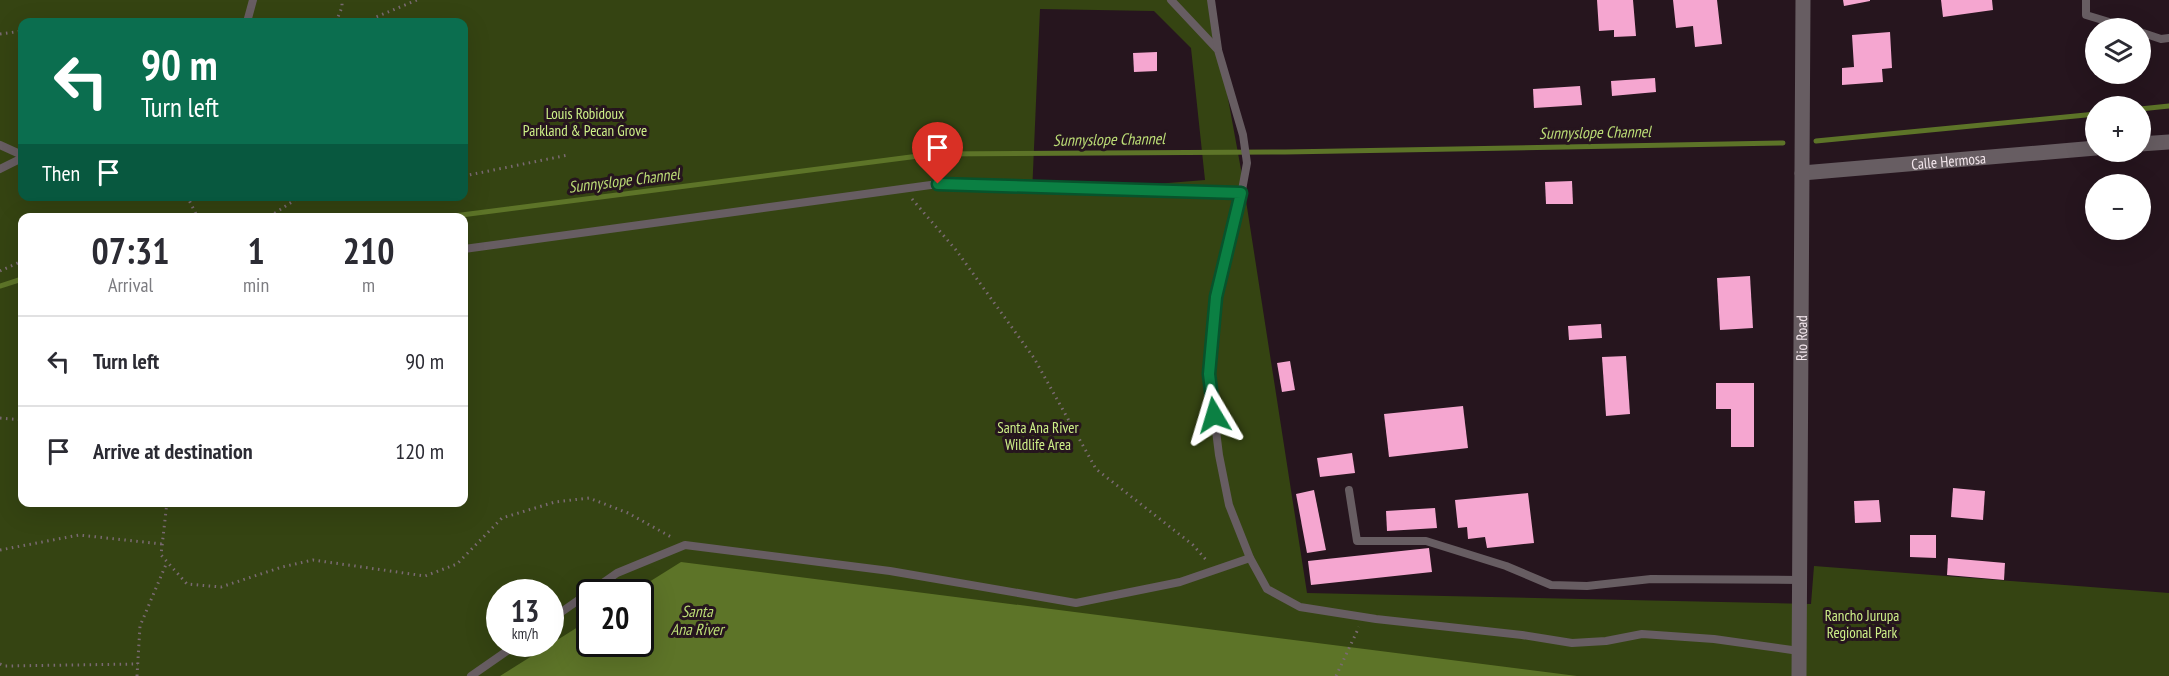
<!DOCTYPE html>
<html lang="en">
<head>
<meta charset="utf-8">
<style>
	body { margin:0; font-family:"PT Sans Narrow",sans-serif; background:#f7f7f7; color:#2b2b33; height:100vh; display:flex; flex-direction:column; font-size:22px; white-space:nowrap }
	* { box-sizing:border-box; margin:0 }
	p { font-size:20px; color:#7c7c81 }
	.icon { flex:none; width:33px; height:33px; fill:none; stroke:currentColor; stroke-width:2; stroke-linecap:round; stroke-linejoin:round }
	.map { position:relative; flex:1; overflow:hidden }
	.side { position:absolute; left:18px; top:213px; width:450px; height:294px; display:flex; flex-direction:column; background:#fff; border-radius:12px; box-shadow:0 6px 24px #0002 }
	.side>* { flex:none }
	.banner { position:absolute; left:18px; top:18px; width:450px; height:183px; border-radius:12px; box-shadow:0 6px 24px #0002; background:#0b6e4f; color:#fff; overflow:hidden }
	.fabs { position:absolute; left:2085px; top:18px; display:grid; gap:12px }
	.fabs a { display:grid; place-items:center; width:66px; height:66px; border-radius:50%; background:#fff; box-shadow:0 6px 24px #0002; font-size:30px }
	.speed { position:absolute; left:486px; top:579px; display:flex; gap:12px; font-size:30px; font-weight:700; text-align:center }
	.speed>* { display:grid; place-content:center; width:78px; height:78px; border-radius:50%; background:#fff; box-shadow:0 6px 24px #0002; line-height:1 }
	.speed small { font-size:15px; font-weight:400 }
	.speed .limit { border:3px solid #111; border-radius:9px; background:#fff; color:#111 }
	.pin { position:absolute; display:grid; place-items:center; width:51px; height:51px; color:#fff; margin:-62px -26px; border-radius:50% 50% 50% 0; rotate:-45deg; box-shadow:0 0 6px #0007 }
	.pin .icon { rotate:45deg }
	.me { position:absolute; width:66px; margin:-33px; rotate:353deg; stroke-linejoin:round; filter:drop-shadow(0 0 4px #0008) }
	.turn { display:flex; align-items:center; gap:21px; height:126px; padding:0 24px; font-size:27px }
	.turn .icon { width:78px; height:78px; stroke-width:2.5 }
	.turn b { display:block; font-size:42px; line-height:51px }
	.then { display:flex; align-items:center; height:57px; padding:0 24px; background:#0003; gap:12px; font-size:22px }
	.eta { display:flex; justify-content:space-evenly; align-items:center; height:102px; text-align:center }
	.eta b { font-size:36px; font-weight:700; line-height:42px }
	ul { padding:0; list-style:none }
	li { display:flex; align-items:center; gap:18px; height:90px; padding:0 24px; border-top:2px solid #e1e1e2 }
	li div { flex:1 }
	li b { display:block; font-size:22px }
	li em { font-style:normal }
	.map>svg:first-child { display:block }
	.green { fill:#354412; fill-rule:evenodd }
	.water { fill:#5d7428 }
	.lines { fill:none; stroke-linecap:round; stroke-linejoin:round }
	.stream { stroke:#5d7428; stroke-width:5 }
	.building { fill:#f5a6d0 }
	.path { stroke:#7a6a72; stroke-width:3; stroke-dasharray:1.5 4.5; stroke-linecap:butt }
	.lane { stroke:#675d62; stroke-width:8 }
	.street { stroke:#675d62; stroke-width:15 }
	.route-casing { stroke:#07532c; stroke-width:15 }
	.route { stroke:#0b8043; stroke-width:10 }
	.labels { text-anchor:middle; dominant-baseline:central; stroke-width:6; stroke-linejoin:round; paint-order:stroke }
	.park-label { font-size:15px; fill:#cef088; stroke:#26151e }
	.street-label { font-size:15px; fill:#f2e5eb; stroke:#26151e }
	.water-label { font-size:16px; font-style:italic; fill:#bcdd76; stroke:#26151e }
</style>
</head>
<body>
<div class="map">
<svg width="2169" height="676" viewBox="0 0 2169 676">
	<rect width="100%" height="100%" fill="#26151e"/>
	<path class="green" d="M0 0H1210L1242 175 1307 593 1811 604 1814 566 2169 593V676H0ZM1040 9 1154 11 1191 48 1205 180 1032 194ZM22 22H464V196H22ZM22 218H464V502H22ZM500 592H550V644H500ZM590 592H640V644H590Z"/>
	<path class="water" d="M681 562 1577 676H500L589 620 590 644H640V592H633Z"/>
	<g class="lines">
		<g class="stream">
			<path d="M2140 109 2169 106"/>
			<path d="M1816 141 2096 114"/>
			<path d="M438 218 934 154 1285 152 1783 143"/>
			<path d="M0 286 22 279"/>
		</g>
	</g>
	<g class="building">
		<path d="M1597 0H1633L1636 36 1614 37V30L1599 31Z"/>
		<path d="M1673 0H1717L1722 44 1695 47 1693 26 1676 28Z"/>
		<path d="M1843 0H1870V1L1844 6Z"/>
		<path d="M1941 0H1992L1993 10 1943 17Z"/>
		<path d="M1890 32 1892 68 1882 69 1883 82 1842 85V68L1854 67 1852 35Z"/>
		<path d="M1157 52V71L1134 72 1133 53Z"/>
		<path d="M1655 78 1656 92 1612 96 1611 81Z"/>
		<path d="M1580 86 1582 105 1534 108 1533 89Z"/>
		<path d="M1572 181 1573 204H1546L1545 182Z"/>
		<path d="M1750 276 1753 328 1720 330 1717 278Z"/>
		<path d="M1601 324 1602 338 1569 340 1568 326Z"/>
		<path d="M1626 356 1630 414 1606 416 1602 357Z"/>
		<path d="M1290 361 1295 390 1282 392 1277 363Z"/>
		<path d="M1716 383H1754V447H1731V409H1716Z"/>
		<path d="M1463 406 1468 448 1389 457 1384 414Z"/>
		<path d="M1352 453 1355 473 1320 477 1317 458Z"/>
		<path d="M1953 488 1985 491 1983 520 1951 517Z"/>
		<path d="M1314 490 1326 550 1307 553 1296 494Z"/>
		<path d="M1528 493 1534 543 1487 548 1485 537 1468 539 1467 527 1458 528 1455 500Z"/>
		<path d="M1879 500 1881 522 1855 523 1854 501Z"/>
		<path d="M1435 508 1437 528 1387 531 1386 511Z"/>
		<path d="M1910 535H1936V558L1910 557Z"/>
		<path d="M1429 548 1432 572 1311 585 1308 561Z"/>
		<path d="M1948 558 2005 563 2004 580 1947 575Z"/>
	</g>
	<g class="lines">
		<g class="path">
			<path d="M336 22 342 7V0"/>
			<path d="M374 22 376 17 417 0"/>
			<path d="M0 34 22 31"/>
			<path d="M464 176 568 155"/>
			<path d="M187 196 198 218"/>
			<path d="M912 199 956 250 1034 358 1096 469 1193 545 1208 562"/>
			<path d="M271 218 275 213 301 196"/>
			<path d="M0 271 22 261"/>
			<path d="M0 418 22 420"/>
			<path d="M167 502 161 555 187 584 221 587 282 567 313 560 425 576 457 564 502 518 555 502 589 498 628 513 673 538"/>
			<path d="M0 550 79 535 162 544"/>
			<path d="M0 664 5 666 138 664"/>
			<path d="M137 676 140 626 167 562"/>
			<path d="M1336 676 1359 627"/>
		</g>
		<g class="lane">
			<path d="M1171 0 1218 50 1243 135 1247 163 1237 217 1216 297 1209 374 1219 455 1229 505 1250 558 1267 589 1300 607 1376 619 1522 635 1572 643 1606 641 1642 634 1714 639 1799 651"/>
			<path d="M1211 0 1218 49"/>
			<path d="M2086 0V15L2129 28"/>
			<path d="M247 22 253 0"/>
			<path d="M2140 32 2161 39 2169 38"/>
			<path d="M0 145 22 155"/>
			<path d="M0 169 22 158"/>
			<path d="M464 249 938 184 1241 193"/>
			<path d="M1349 490 1357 541H1426L1506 566 1551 585 1587 586 1651 579 1800 580"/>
			<path d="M550 620 617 573 685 545 890 571 1076 603 1180 582 1250 558"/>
			<path d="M471 676 517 644"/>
		</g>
		<g class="street">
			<path d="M2140 144 2169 142"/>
			<path id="s1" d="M1802 173 2096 148"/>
			<path id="s2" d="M1799 676 1803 0"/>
		</g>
	</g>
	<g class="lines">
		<g class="route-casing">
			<path id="route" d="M938 184 1241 193 1216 297 1209 374 1214 415"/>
		</g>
		<use href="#route" class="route"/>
	</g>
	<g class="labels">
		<g class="park-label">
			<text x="585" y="113">Louis Robidoux<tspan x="585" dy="17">Parkland &amp; Pecan Grove</tspan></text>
			<text x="1038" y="427">Santa Ana River<tspan x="1038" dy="17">Wildlife Area</tspan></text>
			<text x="1862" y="615">Rancho Jurupa<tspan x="1862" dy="17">Regional Park</tspan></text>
		</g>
		<g class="street-label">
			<text stroke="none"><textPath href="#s1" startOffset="147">Calle Hermosa</textPath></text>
			<text stroke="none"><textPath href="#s2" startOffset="338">Rio Road</textPath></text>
		</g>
		<g class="water-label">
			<text transform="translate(1595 132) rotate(-1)">Sunnyslope Channel</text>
			<text transform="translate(1109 139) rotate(-1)">Sunnyslope Channel</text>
			<text transform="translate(624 180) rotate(-7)">Sunnyslope Channel</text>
			<text x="697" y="611">Santa<tspan x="697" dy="18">Ana River</tspan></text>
		</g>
	</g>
</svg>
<div class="fabs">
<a><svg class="icon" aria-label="layers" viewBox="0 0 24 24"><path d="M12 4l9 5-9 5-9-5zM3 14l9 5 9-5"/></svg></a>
<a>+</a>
<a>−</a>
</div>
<div class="speed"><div>13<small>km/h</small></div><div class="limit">20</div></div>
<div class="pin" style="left:938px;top:184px;background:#d93025"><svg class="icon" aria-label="arrive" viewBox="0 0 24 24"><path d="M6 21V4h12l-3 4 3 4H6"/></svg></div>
<svg class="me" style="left:1214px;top:415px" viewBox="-20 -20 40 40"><path d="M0-17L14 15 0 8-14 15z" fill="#0b8043" stroke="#fff" stroke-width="4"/></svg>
<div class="banner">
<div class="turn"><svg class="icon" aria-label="left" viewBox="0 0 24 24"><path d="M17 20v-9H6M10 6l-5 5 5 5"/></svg><div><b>90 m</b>Turn left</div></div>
<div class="then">Then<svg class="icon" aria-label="arrive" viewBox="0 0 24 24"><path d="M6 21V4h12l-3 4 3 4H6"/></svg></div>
</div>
<section class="side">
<div class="eta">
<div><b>07:31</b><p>Arrival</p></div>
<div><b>1</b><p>min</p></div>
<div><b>210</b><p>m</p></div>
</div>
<ul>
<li><svg class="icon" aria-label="left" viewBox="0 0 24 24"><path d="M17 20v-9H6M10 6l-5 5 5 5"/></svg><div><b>Turn left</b></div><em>90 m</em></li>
<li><svg class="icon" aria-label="arrive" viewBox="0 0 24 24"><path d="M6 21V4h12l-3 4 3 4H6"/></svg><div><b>Arrive at destination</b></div><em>120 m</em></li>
</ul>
</section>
</div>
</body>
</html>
